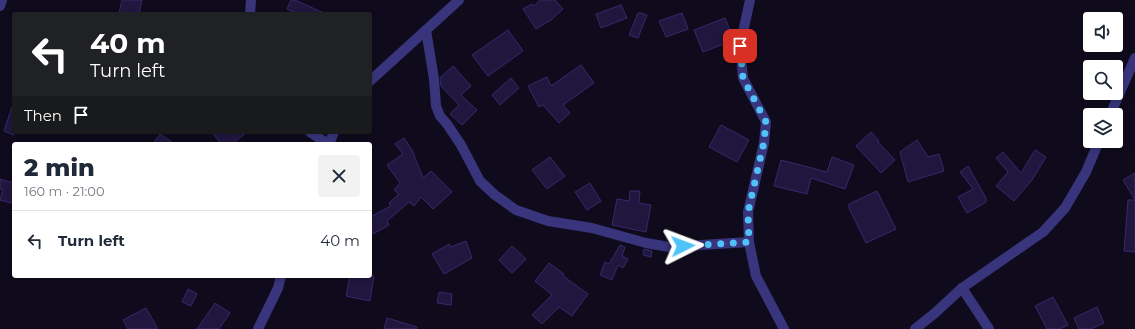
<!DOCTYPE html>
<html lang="en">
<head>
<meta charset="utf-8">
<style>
	body { margin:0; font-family:Montserrat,sans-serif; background:#f2f2f3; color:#1f2937; height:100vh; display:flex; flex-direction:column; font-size:15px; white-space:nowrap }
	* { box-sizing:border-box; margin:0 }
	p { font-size:13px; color:#747a83 }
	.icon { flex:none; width:22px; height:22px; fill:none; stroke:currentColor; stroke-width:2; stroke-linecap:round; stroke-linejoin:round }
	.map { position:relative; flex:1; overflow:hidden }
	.details { position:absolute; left:12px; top:142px; width:360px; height:136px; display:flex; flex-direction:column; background:#fff; border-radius:4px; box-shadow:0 2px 6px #0003 }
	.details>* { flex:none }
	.top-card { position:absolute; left:12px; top:12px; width:360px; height:122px; border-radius:4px; box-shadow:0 2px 6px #0003; background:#202124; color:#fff; overflow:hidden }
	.fabs { position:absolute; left:1083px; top:12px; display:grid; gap:8px }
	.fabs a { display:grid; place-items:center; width:40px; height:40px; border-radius:4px; background:#fff; box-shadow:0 2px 6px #0003; font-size:20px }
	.pin { position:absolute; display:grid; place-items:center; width:34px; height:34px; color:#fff; margin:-17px; border-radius:8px; box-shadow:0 2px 6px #0006 }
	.me { position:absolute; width:44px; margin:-22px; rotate:87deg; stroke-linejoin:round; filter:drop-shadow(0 0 3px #0008) }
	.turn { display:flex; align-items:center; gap:14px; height:84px; padding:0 12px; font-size:18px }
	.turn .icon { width:52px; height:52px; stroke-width:2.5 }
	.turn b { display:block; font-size:28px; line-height:34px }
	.then { display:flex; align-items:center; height:38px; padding:0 12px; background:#0003; gap:8px; font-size:15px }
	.round { display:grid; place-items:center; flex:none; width:42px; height:42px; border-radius:4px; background:#f2f2f3 }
	.overview { display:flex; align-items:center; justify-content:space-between; height:68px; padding:0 12px }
	h1 { font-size:24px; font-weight:800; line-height:30px }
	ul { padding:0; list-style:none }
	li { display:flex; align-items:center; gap:12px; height:60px; padding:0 12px; border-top:1px solid #e0e1e3 }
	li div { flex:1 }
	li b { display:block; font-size:15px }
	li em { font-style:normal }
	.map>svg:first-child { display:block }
	.building { fill:#20173f; stroke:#37286b }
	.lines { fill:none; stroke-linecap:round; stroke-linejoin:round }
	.street { stroke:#39357d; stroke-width:10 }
	.route { stroke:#4fc3f7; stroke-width:7; stroke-dasharray:0 12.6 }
</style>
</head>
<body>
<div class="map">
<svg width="1135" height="329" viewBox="0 0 1135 329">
	<rect width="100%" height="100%" fill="#0f0b1d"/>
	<g class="building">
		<path d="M122 0H142L139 14 119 13Z"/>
		<path d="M291 0H295L326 14H298L287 9Z"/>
		<path d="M540 0H555L563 9 551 20 536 29 523 9 532 4 534 6Z"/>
		<path d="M621 5 627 18 601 28 596 14Z"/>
		<path d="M638 13H641L647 15 638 38 629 35Z"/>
		<path d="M682 13 688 29 666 37 659 21Z"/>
		<path d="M725 18 734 40 703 52 694 30Z"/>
		<path d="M508 30 523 51 488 76 472 55Z"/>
		<path d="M581 65 594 83 563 105 570 113 559 123 543 105 539 107 528 86 547 77 551 86Z"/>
		<path d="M453 66 471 86 461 95 477 110 462 125 450 114 459 105 441 86 440 78Z"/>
		<path d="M511 78 519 88 500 105 492 95Z"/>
		<path d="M12 107H14V135L4 131Z"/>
		<path d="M721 125 749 140 737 162 709 147Z"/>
		<path d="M212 132H247L232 144H221Z"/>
		<path d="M871 132 879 141 878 142 895 160 881 173 856 146Z"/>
		<path d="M160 134 175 144H153Z"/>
		<path d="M404 138 412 150 423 178 431 171 452 192 433 209 421 197 414 206 409 202 387 221 389 225 373 234 370 228V217L391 206 389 203 399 194 394 190 400 183 387 165 403 154 395 144Z"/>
		<path d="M917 140 928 157 939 154 944 171 908 182 900 152Z"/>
		<path d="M1035 150 1046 157 1032 180 1014 201 996 186 1008 172 996 158 1003 152 1021 173Z"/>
		<path d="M550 157 565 176 547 189 532 170Z"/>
		<path d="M832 157 854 165 845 189 811 178 807 194 774 186 781 160 827 172Z"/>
		<path d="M968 166 986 198V202L967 213 958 197 973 189 960 172Z"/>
		<path d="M1135 173V252L1124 251 1128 200H1135L1123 180Z"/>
		<path d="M0 179 14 183V204L0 200 3 189H0Z"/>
		<path d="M590 183 601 201 587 210 575 192Z"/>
		<path d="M630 191H640L639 203 651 205 646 232 612 225 617 199 629 201Z"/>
		<path d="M877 191 896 229 866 243 849 208V204Z"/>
		<path d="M466 241 472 258 444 274 432 254 449 244 451 247Z"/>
		<path d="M620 245 625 247 622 256 628 259 623 268 618 265 612 280 600 275 605 262 609 264Z"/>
		<path d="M512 246 526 259 512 273 499 260Z"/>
		<path d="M644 249 652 251 651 257 643 255Z"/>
		<path d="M549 263 564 274 563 276 588 294 572 316 559 307 542 324 532 315 552 295 535 281Z"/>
		<path d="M350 276H374L370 301 346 296Z"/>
		<path d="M188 289 197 294 191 306 182 302Z"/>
		<path d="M439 292 452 294 451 305 437 303Z"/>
		<path d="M1053 297 1068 325 1060 329H1047L1035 306Z"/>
		<path d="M215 303 230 313 219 329H197Z"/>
		<path d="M1097 307 1104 323 1091 329H1079L1074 318Z"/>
		<path d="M146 308 158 329H128L123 320Z"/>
		<path d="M387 318 417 327 416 329H384Z"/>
	</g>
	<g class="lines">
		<g class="street">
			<path d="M750 0 740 46 743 78 766 122 764 143 748 212 749 242 756 276 784 329"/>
			<path d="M0 6 2 0"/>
			<path d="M250 14 251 0"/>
			<path d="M426 30 434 79 436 106 440 116 447 124 461 145 480 181 495 195 516 210 548 221 592 228 646 243 669 247 749 242"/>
			<path d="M370 81 459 0"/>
			<path d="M1110 115 1135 58"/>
			<path d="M310 132 328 144"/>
			<path d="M329 144 334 132"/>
			<path d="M962 288 989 329"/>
			<path d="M258 329 278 288 281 276"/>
			<path d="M915 329 935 313 962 288 1043 232 1065 208 1086 172 1099 141"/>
		</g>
	</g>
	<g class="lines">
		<path class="route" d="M683 246 749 242 748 212 764 142 766 122 743 78 740 46"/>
	</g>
</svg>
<div class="fabs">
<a><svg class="icon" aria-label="sound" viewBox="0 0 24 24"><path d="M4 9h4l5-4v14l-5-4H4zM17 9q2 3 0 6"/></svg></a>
<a><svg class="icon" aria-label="search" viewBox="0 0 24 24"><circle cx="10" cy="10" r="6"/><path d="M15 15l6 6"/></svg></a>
<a><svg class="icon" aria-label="layers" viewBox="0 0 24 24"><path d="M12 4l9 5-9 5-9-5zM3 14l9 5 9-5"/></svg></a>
</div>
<div class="pin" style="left:740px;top:46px;background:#d93025"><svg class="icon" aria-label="arrive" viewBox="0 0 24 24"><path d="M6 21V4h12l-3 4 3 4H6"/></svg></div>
<svg class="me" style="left:683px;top:246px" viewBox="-20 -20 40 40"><path d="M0-17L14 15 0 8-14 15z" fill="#4fc3f7" stroke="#fff" stroke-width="4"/></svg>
<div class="top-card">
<div class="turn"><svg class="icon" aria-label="left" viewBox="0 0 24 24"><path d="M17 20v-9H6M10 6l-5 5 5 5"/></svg><div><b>40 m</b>Turn left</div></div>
<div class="then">Then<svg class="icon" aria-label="arrive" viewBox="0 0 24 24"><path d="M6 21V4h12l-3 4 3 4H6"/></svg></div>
</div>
<section class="details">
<div class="overview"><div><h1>2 min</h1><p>160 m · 21:00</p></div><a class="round"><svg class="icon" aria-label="close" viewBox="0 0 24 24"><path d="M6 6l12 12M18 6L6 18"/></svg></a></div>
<ul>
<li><svg class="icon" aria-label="left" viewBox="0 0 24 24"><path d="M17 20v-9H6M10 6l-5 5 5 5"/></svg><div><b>Turn left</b></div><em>40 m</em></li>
</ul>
</section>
</div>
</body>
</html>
